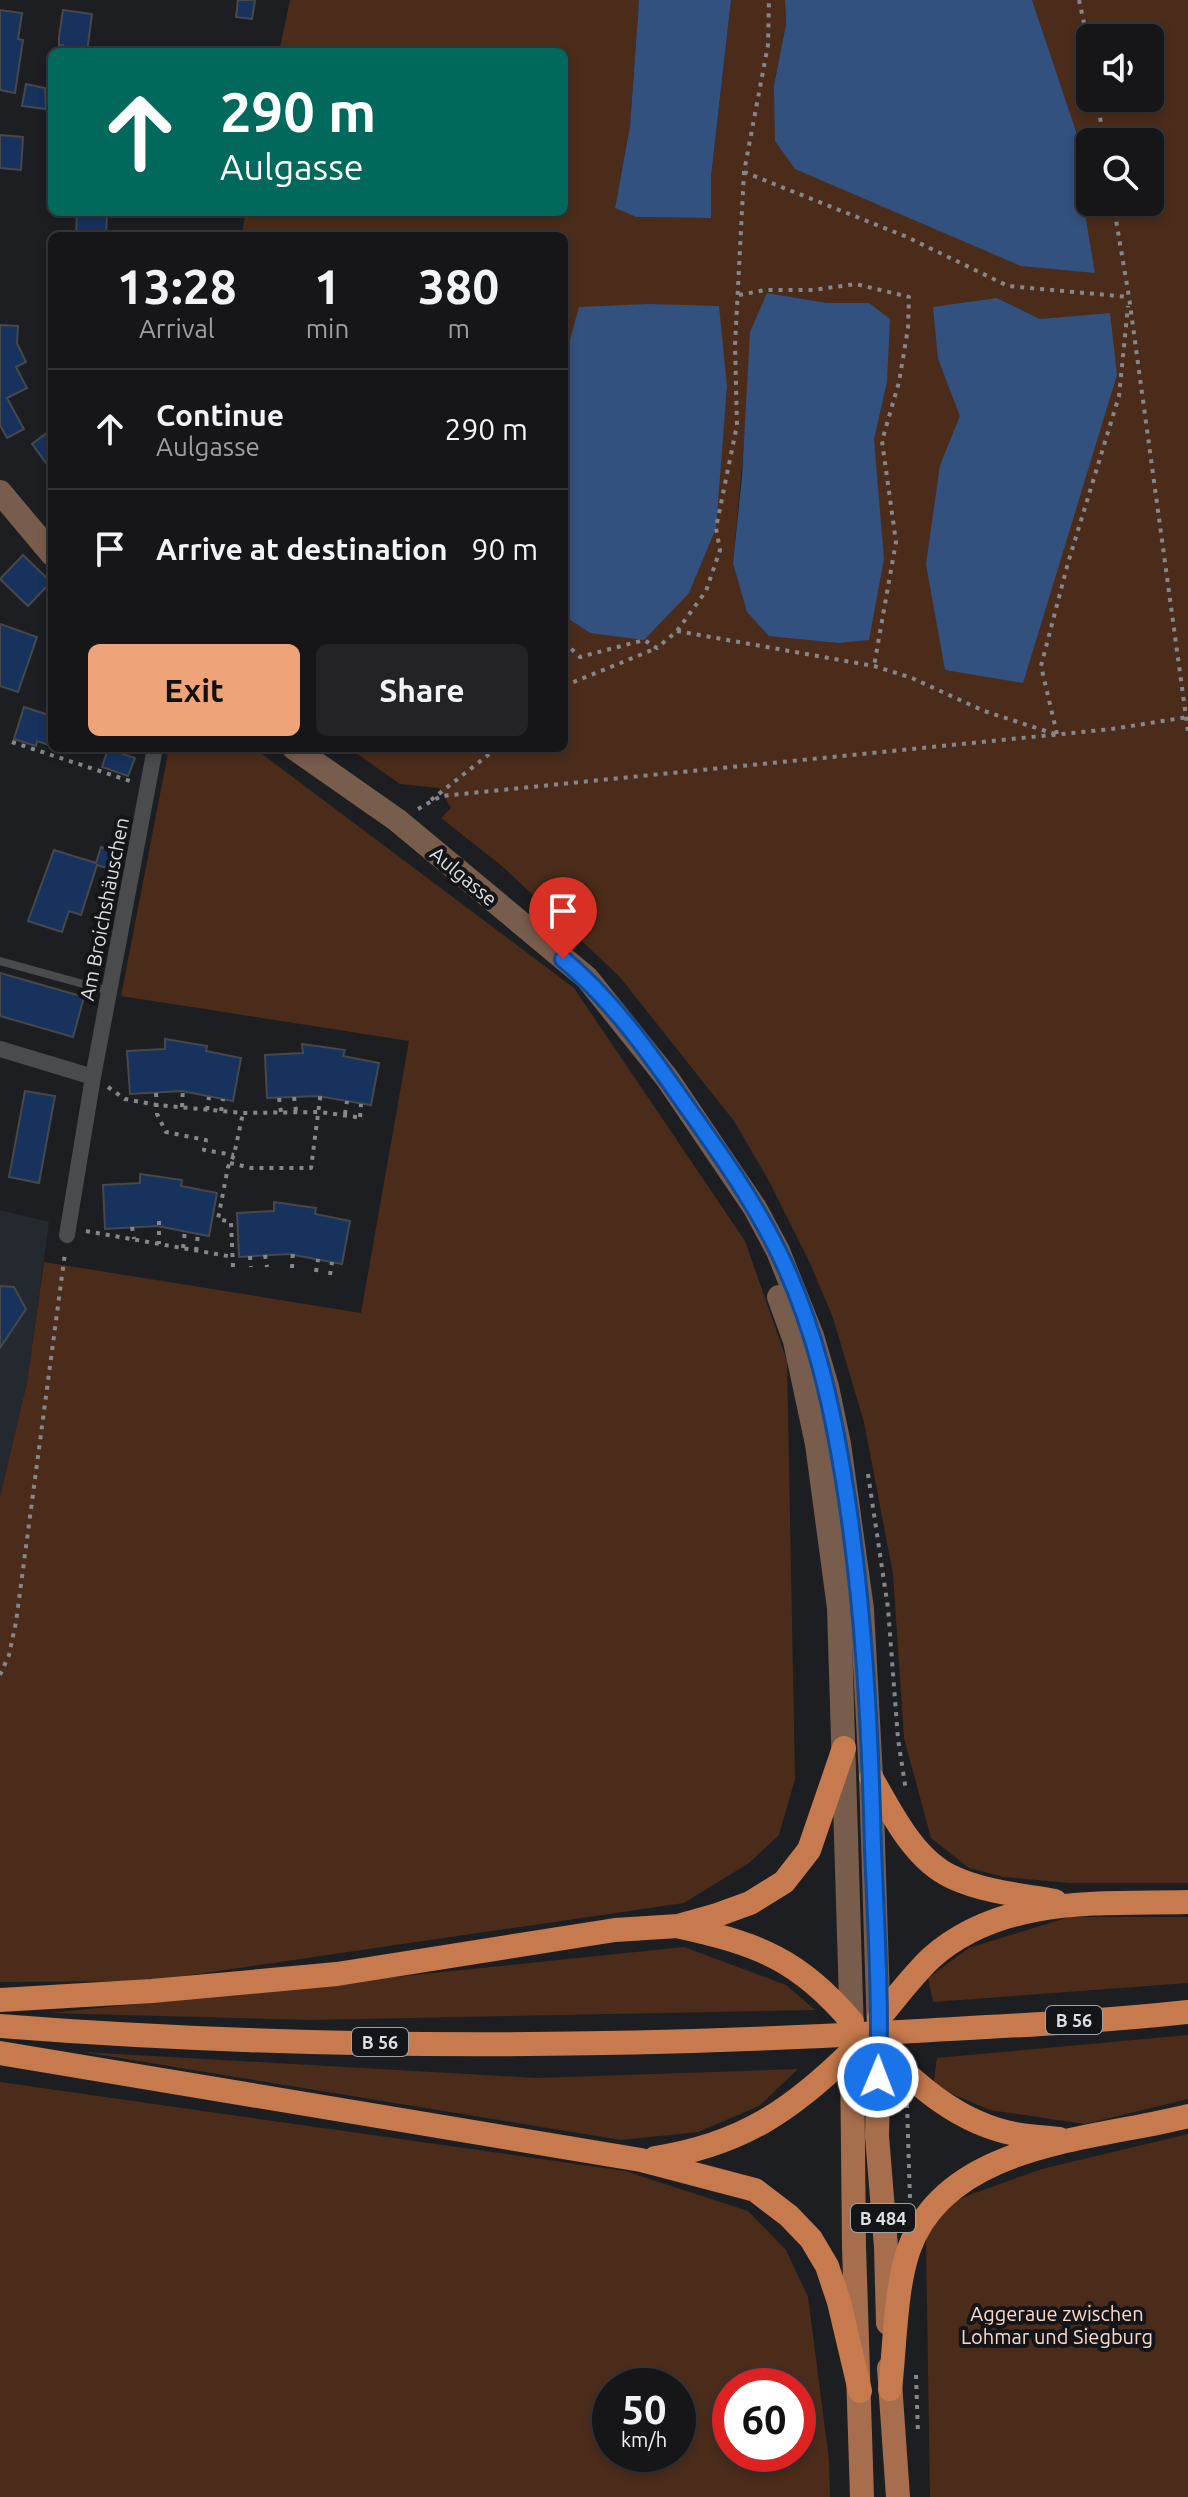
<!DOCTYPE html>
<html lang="en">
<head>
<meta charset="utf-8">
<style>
	body { margin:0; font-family:Ubuntu,sans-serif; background:#232326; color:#f1f3f6; height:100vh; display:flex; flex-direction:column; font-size:30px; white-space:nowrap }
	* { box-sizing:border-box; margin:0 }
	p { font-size:26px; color:#9e9fa2 }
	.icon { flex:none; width:44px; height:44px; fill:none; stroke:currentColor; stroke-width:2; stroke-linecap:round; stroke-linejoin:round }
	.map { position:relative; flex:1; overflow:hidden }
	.panel { position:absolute; left:48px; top:232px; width:520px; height:520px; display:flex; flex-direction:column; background:#161619; border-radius:12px; box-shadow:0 4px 12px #0003,0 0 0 2px #353538 }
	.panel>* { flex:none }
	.banner { position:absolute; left:48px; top:48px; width:520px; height:168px; border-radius:12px; box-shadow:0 4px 12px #0003,0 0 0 2px #353538; background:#00695c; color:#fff; overflow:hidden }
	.fabs { position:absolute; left:1076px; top:24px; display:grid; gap:16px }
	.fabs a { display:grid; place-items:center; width:88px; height:88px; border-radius:12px; background:#161619; box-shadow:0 4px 12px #0003,0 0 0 2px #353538; font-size:40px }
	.speed { position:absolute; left:592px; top:2368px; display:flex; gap:16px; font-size:40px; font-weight:700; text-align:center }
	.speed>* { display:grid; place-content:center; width:104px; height:104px; border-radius:50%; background:#161619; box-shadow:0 4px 12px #0003,0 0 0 2px #353538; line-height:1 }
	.speed small { font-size:20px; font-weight:400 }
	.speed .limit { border:12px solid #d22; background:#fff; color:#111 }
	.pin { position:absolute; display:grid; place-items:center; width:68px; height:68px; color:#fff; margin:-82px -34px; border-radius:50% 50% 50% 0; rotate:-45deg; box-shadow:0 0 8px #0007 }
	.pin .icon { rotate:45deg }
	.me { position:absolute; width:88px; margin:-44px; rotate:1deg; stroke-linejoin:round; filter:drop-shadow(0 0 6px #0008) }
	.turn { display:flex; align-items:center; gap:28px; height:168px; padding:0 40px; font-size:36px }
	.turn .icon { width:104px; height:104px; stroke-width:2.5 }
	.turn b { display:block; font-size:56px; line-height:68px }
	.eta { display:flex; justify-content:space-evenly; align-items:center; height:136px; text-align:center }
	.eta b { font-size:48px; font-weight:700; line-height:56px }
	.primary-button { display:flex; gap:16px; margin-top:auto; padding:16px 40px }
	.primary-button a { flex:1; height:92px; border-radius:12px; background:#efa378; color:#111; font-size:32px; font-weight:700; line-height:92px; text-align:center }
	.primary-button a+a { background:#232326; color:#f1f3f6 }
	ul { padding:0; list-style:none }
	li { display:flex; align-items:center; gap:24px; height:120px; padding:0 40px; border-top:2px solid #353538 }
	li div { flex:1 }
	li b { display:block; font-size:30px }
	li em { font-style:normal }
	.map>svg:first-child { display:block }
	.built { fill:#24282f }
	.green { fill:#4b2c1b; fill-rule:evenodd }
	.water { fill:#33517f }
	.building { fill:#16325d; stroke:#46484a; stroke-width:2 }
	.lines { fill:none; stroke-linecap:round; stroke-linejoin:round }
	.path { stroke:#86878a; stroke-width:4; stroke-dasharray:4 6; stroke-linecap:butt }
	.service { stroke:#494b4d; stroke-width:8 }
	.minor { stroke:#494b4d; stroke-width:16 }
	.secondary { stroke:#785d4d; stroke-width:24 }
	.primary { stroke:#a76e4d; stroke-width:24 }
	.trunk { stroke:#c67a4d; stroke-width:24 }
	.route-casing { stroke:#114b97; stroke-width:20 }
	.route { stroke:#1a73e8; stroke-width:14 }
	.labels { text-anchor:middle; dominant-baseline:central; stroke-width:8; stroke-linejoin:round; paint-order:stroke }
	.shield { fill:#141518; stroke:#a1a2a5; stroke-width:2 }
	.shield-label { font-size:18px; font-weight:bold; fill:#dedfe1 }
	.street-label { font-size:20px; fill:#dedfe1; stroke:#141518 }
	.park-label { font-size:20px; fill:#fcd9c7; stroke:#141518 }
</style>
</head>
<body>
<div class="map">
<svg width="1188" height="2497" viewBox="0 0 1188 2497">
	<rect width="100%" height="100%" fill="#1d1e21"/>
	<path class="built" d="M0 1210 49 1222 27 1382 0 1497Z"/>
	<g class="green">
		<path d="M290 0H639L630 126 615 208 636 217 710 218 711 177 731 0H785L786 24 774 85 1094 272 1084 208 1080 143 1032 0H1188V1883H1069L1004 1877 969 1868 931 1838 904 1738 893 1574 864 1422 833 1318 810 1263 769 1181 734 1121 619 976 502 866 441 818 451 808 439 788 400 784 349 748H564V616L590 633 689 593 715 528 727 387 569 343 564 403V236H241L246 212H564V52H279ZM1090 38H1150V98H1090ZM1090 142H1150V202H1090ZM767 293 828 303H869L887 382 874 440 733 563 747 411ZM997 298 1040 319 1110 314 940 465 961 416 938 359Z"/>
		<path d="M169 748H254L574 988 745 1241 787 1361 795 1779 779 1835 749 1863 684 1903 149 1981 0 1982V1497L27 1382 44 1262 361 1313 409 1041 121 996Z"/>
		<path d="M1069 1917H1188V1983L933 2002 928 1978 969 1948Z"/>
		<path d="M684 1947 786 1985 815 2010 309 2020 50 2013Z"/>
		<path d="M1188 2035V2099L1085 2124 990 2110 933 2086 937 2058Z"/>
		<path d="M83 2052 537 2078 798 2069 759 2106 698 2132 621 2140Z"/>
		<path d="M0 2082 625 2171 748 2211 786 2250 808 2297 829 2460 830 2497H0ZM610 2386H678V2454H610ZM730 2386H798V2454H730Z"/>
		<path d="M1188 2134V2497H930L926 2239 950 2202 1042 2169Z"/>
	</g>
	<g class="water">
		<path d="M639 0H731L711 177V218L636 217 615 208 630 126Z"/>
		<path d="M785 0H1032L1080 143 1084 208 1095 273 1021 266 795 169 775 141 774 85 786 24Z"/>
		<path d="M767 293 828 303H869L890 319 887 382 874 440 884 559 869 640 839 643 769 636 747 612 733 563 742 476 750 332Z"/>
		<path d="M997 298 1040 319 1110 313 1117 375 1023 683 945 670 926 564 940 465 960 416 938 359 933 307Z"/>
		<path d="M649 304 719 306 727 387 716 528 689 593 644 640 590 633 564 616V403L569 343 579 307Z"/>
	</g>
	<g class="building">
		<path d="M238 0H255L252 19 236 17Z"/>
		<path d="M0 10 22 13 18 39 23 40 15 93 0 90Z"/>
		<path d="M63 10 92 14 87 52H62L63 45H59V37Z"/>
		<path d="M26 84 45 88 46 109 22 106Z"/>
		<path d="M0 135 23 137 21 170 0 168Z"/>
		<path d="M77 212 107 213 106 236H76Z"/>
		<path d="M0 325 18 326 17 343 26 362 16 367 27 388 7 398 24 429 7 438 0 425Z"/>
		<path d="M52 429V471L32 444Z"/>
		<path d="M23 555 51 582 28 606 0 579Z"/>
		<path d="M0 624 37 637 18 692 0 686Z"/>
		<path d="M24 707 52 716V746L37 741 36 746 14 739Z"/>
		<path d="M108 749 135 758 128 776 102 767Z"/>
		<path d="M101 847 118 853 114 870 97 865 81 915 69 911 62 932 28 921 54 850 96 863Z"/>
		<path d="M0 973 84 997 73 1037 0 1016Z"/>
		<path d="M165 1039 207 1046 206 1051 241 1058 233 1101 182 1091 130 1094 127 1051 165 1049Z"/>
		<path d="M302 1044 345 1050 343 1056 379 1063 371 1105 318 1096 267 1098 265 1055 303 1053Z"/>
		<path d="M25 1091 55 1096 39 1183 9 1177Z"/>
		<path d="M140 1174 182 1180 181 1186 217 1193 209 1236 157 1226 105 1229 103 1185 140 1183Z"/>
		<path d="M274 1202 316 1208 315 1214 350 1221 342 1264 289 1254 239 1257 237 1213 274 1211Z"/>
		<path d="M0 1286 14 1287 26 1309 0 1348Z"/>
	</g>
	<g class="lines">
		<g class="path">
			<path d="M1079 0 1090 51"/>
			<path d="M1097 98 1104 142"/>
			<path d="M744 172 907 237 1008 286 1129 297"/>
			<path d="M1113 202 1129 297 1188 732"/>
			<path d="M739 295 765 290H813L856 284 909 297 908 328 899 382 882 441 896 542 874 666"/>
			<path d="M677 631 874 666 912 678 984 711 1055 734"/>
			<path d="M564 642 580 657 644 640 657 648 677 631 706 591 720 550 716 528 737 425 735 345 744 172 768 45 769 0"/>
			<path d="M564 686 657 648"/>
			<path d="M1057 734 1041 666 1068 563 1119 396 1128 306"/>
			<path d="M12 742 130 781"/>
			<path d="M431 800 497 748"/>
			<path d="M418 809 441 796 1112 729 1188 717"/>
			<path d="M108 1087 125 1099 157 1105 243 1113 320 1112 363 1118"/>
			<path d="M156 1093 157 1114 166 1132 206 1140 204 1150 234 1155"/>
			<path d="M294 1097 296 1111"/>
			<path d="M279 1098 281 1112"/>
			<path d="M182 1107 183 1087"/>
			<path d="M207 1110 209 1097"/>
			<path d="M221 1111 223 1099"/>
			<path d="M345 1114 347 1101"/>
			<path d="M360 1117 361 1104"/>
			<path d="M230 1163 251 1168H311L321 1091"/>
			<path d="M159 1221V1244"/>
			<path d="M132 1227 134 1239"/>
			<path d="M86 1231 233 1257"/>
			<path d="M183 1248 185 1231"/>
			<path d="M196 1251 198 1234"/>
			<path d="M265 1255 267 1267"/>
			<path d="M250 1256 251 1267"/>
			<path d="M233 1267 231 1222 218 1219 228 1167 234 1155 243 1113"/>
			<path d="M292 1268 293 1249"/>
			<path d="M316 1272 318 1259"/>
			<path d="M330 1275 332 1262"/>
			<path d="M868 1474 888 1608 898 1739 906 1791"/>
			<path d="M0 1675 9 1655 16 1622 65 1253"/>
			<path d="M907 2104 910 2199"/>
			<path d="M916 2375 918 2434"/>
		</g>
		<path class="service" d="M0 961 109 991"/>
		<g class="minor">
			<path d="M0 1049 93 1077"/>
			<path d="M67 1235 93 1077 155 748"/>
		</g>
		<g class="secondary">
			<path d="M0 492 52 554"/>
			<path d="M294 748 397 820 587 978 667 1078 755 1208 778 1251 812 1336 827 1387 839 1444 862 1609 871 1777 879 2034"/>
			<path d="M779 1297 795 1341 817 1444 839 1608 852 2033"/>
		</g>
		<g class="primary">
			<path d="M868 2037 879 2048 877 2136 886 2247 888 2323"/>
			<path d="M862 2038 852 2051 854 2247 862 2497"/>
			<path d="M889 2368 898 2497"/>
		</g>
		<g class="trunk">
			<path d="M871 1777C891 1812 914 1860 952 1877 984 1892 1021 1895 1055 1901"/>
			<path d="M681 1927C758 1944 800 1960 852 2022"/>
			<path d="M0 2000 152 1991 337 1974 615 1930 678 1926 717 1915 750 1903 784 1882 809 1850 844 1748"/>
			<path d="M879 2018C896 1998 912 1976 931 1958 1002 1895 1100 1904 1188 1902"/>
			<path d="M0 2026C293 2049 588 2049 881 2033 983 2027 1086 2023 1188 2012"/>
			<path d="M879 2048C919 2087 959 2123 1015 2134 1029 2137 1044 2137 1059 2139"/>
			<path d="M0 2053 641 2160 755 2190 789 2216 811 2239 827 2266 839 2302 860 2391"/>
			<path d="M655 2158C741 2145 792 2110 852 2051"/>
			<path d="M890 2389C895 2347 895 2288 909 2249 947 2142 1095 2140 1188 2116"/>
		</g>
	</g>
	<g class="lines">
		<g class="route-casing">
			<path id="route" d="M563 959C609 997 646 1048 680 1097 714 1145 751 1196 777 1249 815 1325 833 1409 846 1493 864 1610 870 1729 873 1848 876 1924 881 2001 878 2077"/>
		</g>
		<use href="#route" class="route"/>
	</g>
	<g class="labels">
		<g class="shield">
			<rect x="1046" y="2006" width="56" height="28" rx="6"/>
			<rect x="352" y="2028" width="56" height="28" rx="6"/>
			<rect x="851" y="2204" width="64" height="28" rx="6"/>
		</g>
		<g class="shield-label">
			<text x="1074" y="2020">B 56</text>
			<text x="380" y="2042">B 56</text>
			<text x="883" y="2218">B 484</text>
		</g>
		<g class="street-label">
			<text transform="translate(464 876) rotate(40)">Aulgasse</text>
			<text transform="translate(104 909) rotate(-79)">Am Broichshäuschen</text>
		</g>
		<g class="park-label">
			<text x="1057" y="2313">Aggeraue zwischen<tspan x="1057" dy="23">Lohmar und Siegburg</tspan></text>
		</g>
	</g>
</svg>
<div class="fabs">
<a><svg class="icon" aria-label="sound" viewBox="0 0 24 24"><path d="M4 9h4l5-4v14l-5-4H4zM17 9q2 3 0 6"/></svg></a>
<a><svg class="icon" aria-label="search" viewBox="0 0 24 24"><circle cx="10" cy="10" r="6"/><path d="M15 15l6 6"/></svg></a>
</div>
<div class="speed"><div>50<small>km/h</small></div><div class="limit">60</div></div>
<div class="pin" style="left:563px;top:959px;background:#d93025"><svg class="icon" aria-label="arrive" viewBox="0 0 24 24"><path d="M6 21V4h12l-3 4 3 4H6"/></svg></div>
<svg class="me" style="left:878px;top:2077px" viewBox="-20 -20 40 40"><circle r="17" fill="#1a73e8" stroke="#fff" stroke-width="3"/><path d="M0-11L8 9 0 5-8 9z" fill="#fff"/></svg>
<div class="banner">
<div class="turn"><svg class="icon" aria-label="ahead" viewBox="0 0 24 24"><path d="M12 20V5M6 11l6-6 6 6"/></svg><div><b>290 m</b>Aulgasse</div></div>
</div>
<section class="panel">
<div class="eta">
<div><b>13:28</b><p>Arrival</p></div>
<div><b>1</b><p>min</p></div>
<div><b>380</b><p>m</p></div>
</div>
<ul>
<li><svg class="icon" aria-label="ahead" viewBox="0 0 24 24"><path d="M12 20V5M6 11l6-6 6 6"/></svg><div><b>Continue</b><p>Aulgasse</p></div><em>290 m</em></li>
<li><svg class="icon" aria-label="arrive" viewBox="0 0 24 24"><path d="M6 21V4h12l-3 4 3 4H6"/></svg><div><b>Arrive at destination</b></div><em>90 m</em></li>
</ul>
<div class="primary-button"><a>Exit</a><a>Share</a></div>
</section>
</div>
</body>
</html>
